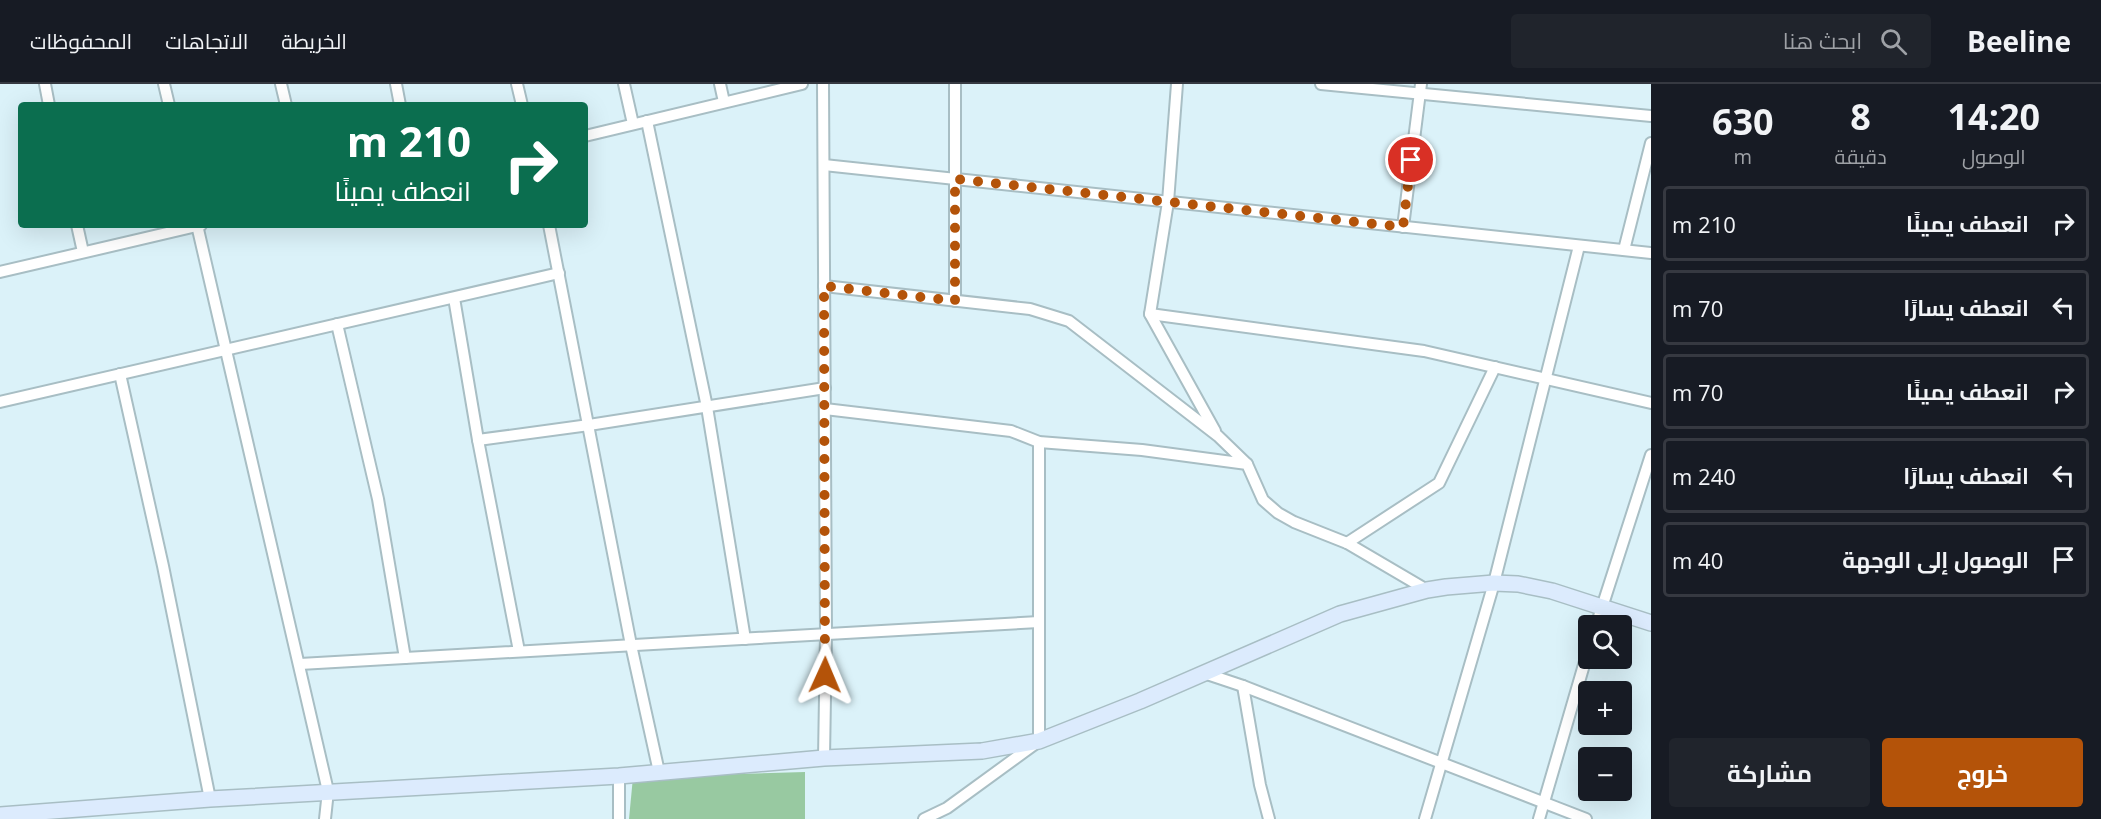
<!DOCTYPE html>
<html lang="ar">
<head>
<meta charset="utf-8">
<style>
	body { margin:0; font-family:"Open Sans",Cairo,sans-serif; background:#20242c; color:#f1f3f6; direction:rtl; height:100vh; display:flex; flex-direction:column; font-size:22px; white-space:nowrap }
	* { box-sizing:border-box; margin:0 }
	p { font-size:20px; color:#9ea1a6 }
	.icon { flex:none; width:33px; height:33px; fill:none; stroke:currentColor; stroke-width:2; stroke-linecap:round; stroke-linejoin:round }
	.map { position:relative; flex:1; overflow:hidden; direction:ltr }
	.details { display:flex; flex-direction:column; background:#171b24; width:450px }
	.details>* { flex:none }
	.banner { position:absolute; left:18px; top:18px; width:570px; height:126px; border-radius:6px; box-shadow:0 6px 24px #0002; direction:rtl; background:#0b6e4f; color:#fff; overflow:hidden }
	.fabs { position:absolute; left:1578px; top:531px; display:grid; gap:12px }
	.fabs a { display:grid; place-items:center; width:54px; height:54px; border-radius:6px; background:#171b24; box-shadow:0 6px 24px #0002; font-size:30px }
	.pin { position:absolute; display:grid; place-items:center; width:51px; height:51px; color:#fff; margin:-26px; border:3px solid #fff; border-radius:50%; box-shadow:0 2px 6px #0007 }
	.me { position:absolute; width:66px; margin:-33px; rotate:1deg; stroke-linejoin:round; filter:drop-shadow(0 0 4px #0008) }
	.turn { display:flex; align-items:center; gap:21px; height:126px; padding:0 18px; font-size:27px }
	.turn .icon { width:78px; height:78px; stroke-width:2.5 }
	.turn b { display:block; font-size:42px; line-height:51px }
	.eta { display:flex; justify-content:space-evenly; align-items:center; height:102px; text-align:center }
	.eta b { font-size:36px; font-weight:700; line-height:42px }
	.action { display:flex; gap:12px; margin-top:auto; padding:12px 18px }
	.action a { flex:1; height:69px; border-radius:6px; background:#b45309; color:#fff; font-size:24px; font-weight:700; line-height:69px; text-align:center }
	.action a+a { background:#20242c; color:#f1f3f6 }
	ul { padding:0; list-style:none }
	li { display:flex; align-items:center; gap:18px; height:75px; margin:0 12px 9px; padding:0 6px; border:3px solid #363941; border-radius:6px }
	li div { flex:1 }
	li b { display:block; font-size:22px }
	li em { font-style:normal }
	header { display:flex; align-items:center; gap:36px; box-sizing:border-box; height:84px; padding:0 30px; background:#171b24; border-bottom:2px solid #363941 }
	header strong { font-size:28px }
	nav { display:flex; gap:33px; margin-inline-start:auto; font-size:21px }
	.search { width:420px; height:54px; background:#20242c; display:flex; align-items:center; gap:15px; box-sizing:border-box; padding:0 21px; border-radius:6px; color:#9ea1a6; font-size:22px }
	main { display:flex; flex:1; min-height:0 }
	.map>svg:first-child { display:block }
	.green { fill:#98c9a1 }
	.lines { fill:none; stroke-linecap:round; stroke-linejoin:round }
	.minor-casing { stroke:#a8bec4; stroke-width:14 }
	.secondary-casing { stroke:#a8bec4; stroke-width:18 }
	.minor { stroke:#fff; stroke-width:10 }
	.secondary { stroke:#dcebfd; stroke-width:15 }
	.route { stroke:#b45309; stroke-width:10; stroke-dasharray:0 18 }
</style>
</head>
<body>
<header>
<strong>Beeline</strong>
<div class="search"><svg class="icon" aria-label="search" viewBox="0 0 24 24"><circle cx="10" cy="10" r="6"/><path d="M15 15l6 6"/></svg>ابحث هنا</div>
<nav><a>الخريطة</a><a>الاتجاهات</a><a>المحفوظات</a></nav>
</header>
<main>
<section class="details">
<div class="eta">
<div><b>14:20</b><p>الوصول</p></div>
<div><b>8</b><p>دقيقة</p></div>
<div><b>630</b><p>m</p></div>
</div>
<ul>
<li><svg class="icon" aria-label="right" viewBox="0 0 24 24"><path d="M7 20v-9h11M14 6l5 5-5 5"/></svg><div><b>انعطف يمينًا</b></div><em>210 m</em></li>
<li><svg class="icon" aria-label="left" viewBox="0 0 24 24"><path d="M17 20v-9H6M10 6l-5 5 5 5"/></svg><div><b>انعطف يسارًا</b></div><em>70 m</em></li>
<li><svg class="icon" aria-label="right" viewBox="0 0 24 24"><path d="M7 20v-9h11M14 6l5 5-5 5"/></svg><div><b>انعطف يمينًا</b></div><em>70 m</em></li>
<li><svg class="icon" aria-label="left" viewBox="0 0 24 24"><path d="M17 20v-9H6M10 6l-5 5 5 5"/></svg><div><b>انعطف يسارًا</b></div><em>240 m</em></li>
<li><svg class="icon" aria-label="arrive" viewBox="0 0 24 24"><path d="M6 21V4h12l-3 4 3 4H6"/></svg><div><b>الوصول إلى الوجهة</b></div><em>40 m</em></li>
</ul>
<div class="action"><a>خروج</a><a>مشاركة</a></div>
</section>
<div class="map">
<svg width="1651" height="735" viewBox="0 0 1651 735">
	<rect width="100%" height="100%" fill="#dbf2f9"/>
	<path class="green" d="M805 688V735H629L633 693Z"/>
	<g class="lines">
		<g class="minor-casing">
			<g id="minor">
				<path d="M45 0 49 21"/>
				<path d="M164 0 169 21"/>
				<path d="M281 0 286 21"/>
				<path d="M396 0 400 21"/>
				<path d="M517 0 522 21"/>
				<path d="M624 0 633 40"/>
				<path d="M720 0 724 18"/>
				<path d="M823 0 826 550 824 674"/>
				<path d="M955 0V217"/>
				<path d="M1177 0 1168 118 1150 230 1215 347"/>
				<path d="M1321 0 1651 32"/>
				<path d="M647 37 707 323 745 555"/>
				<path d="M585 52 802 0"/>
				<path d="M824 81 1651 169"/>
				<path d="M77 141 83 168"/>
				<path d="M197 141 328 707 325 735"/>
				<path d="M549 141 631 561 659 688"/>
				<path d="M1403 143 1421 0"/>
				<path d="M1624 166 1651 59"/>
				<path d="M0 188 201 141"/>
				<path d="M824 202 1030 225 1069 237 1218 352 1247 380"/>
				<path d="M454 214 478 356 519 567"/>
				<path d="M1150 230 1424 267 1651 319"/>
				<path d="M337 240 378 415 405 574"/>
				<path d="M120 290 163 482 210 715"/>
				<path d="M0 318 559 189"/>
				<path d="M825 325 1011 347 1039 358 1142 366 1247 380 1263 416 1278 429 1294 438 1347 459 1427 506"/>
				<path d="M478 356 589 341 825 304"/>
				<path d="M1347 459 1439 399 1495 283"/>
				<path d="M1596 542 1651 371"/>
				<path d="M300 580 1039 538"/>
				<path d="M1204 589 1243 602 1586 735"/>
				<path d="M1243 602 1260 701 1269 735"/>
				<path d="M619 692V735"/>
				<path d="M924 735 947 724 1039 657V358"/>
				<path d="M1425 735 1494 499 1579 162"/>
				<path d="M1539 735 1588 567"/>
			</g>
		</g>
		<g class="secondary-casing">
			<path id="secondary" d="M0 731 210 715 619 692 824 674 982 667 1039 657 1140 617 1340 530 1427 506 1446 503 1494 499 1518 500 1552 507 1651 539"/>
		</g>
		<use href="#minor" class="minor"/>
		<use href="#secondary" class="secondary"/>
	</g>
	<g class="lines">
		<path class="route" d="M825 591 824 202 955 217V95L1403 143 1411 76"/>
	</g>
</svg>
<div class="fabs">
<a><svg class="icon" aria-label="search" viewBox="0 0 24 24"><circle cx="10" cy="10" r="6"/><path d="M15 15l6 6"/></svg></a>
<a>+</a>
<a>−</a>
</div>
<div class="pin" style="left:1411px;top:76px;background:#d93025"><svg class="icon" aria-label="arrive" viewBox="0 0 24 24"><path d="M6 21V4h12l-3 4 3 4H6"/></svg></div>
<svg class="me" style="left:825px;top:591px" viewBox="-20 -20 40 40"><path d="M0-17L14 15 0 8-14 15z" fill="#b45309" stroke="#fff" stroke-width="4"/></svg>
<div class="banner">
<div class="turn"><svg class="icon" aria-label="right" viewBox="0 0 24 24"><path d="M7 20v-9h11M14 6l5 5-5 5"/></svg><div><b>210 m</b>انعطف يمينًا</div></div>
</div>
</div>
</main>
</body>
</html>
